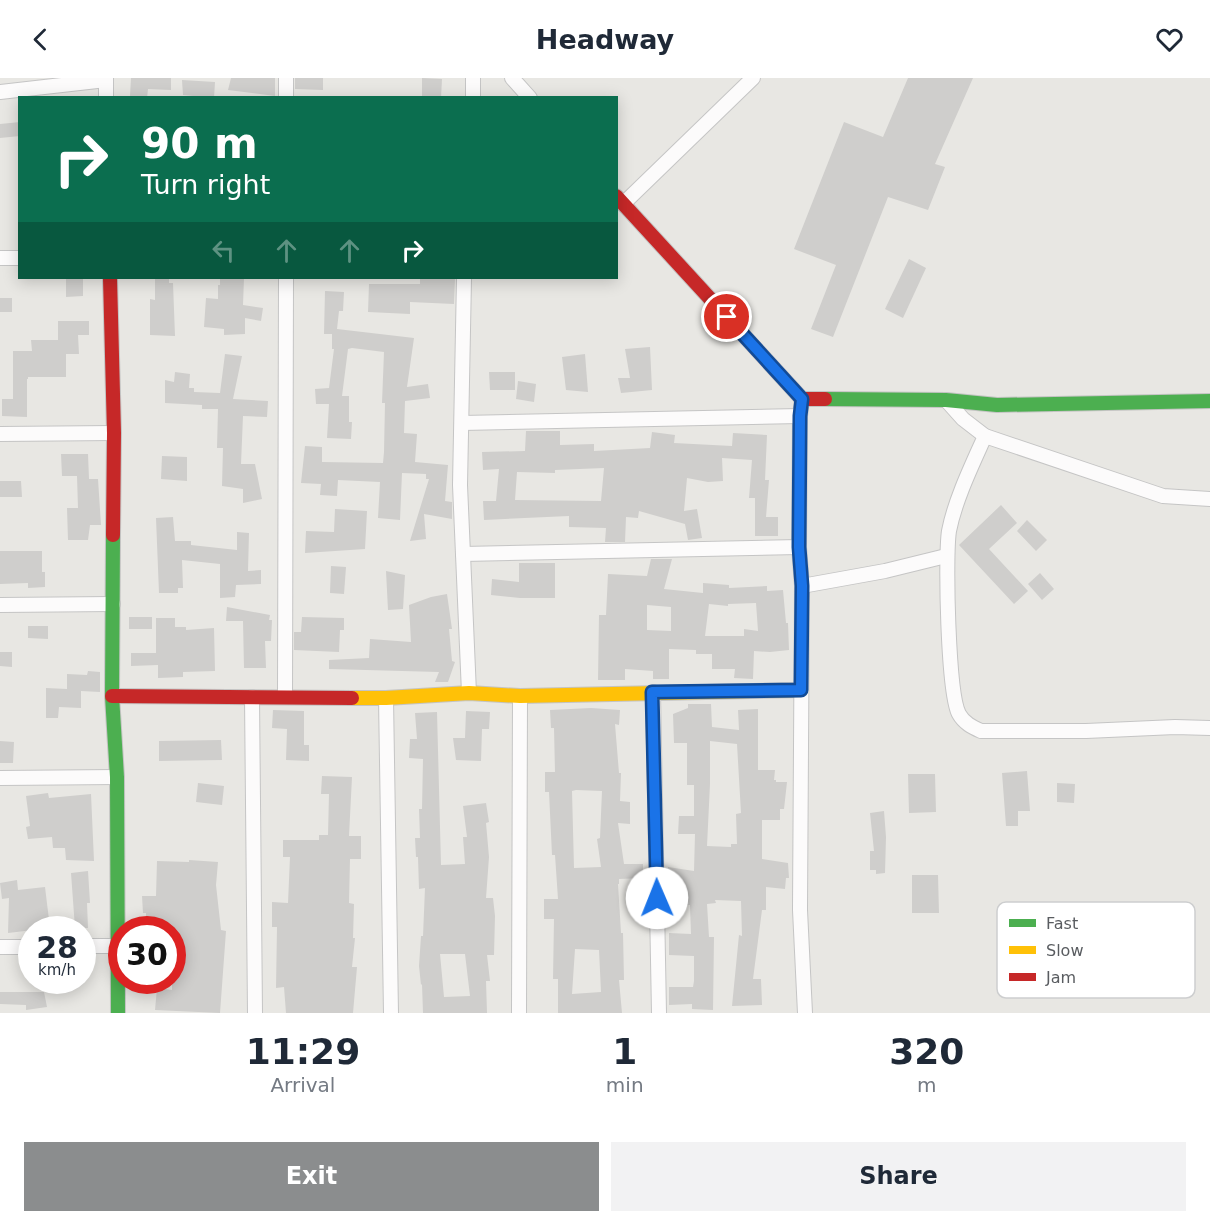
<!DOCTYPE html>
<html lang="en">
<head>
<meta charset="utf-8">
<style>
	body { margin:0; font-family:"DejaVu Sans",sans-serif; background:#f2f2f3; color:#1f2937; height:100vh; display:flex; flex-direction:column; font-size:22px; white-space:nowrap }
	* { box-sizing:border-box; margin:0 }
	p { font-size:20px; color:#747a83 }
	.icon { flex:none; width:33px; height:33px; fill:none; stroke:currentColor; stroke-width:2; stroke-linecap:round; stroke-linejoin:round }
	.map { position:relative; height:935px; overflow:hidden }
	.side { display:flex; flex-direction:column; background:#fff; flex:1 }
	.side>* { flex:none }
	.top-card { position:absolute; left:18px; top:18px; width:600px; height:183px; border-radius:0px; box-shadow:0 3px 15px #0003; background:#0b6e4f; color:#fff; overflow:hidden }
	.speed { position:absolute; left:18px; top:838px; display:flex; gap:12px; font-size:30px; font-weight:700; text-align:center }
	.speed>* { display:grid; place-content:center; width:78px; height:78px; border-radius:50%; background:#fff; box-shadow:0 3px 15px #0003; line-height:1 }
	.speed small { font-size:15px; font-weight:400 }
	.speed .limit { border:9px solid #d22; background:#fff; color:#111 }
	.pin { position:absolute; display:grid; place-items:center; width:51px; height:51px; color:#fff; margin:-26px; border:3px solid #fff; border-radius:50%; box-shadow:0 2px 6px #0007 }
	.me { position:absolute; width:66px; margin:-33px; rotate:359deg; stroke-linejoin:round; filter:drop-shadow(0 0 4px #0008) }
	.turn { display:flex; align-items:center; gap:21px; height:126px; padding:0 24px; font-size:27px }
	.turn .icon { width:78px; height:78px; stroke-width:2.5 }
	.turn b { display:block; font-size:42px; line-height:51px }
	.lanes { display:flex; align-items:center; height:57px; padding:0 24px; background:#0003; justify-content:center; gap:30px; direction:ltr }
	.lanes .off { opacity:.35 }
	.eta { display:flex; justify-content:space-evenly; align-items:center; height:102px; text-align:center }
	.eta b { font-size:36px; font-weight:700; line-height:42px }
	.action { display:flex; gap:12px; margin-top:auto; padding:12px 24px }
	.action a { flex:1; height:69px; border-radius:0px; background:#8b8d8e; color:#fff; font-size:24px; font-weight:700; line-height:69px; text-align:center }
	.action a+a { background:#f2f2f3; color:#1f2937 }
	header { display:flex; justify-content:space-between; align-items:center; height:78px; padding:0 24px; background:#fff; font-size:27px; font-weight:700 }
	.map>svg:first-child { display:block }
	.building { fill:#cfcecc; fill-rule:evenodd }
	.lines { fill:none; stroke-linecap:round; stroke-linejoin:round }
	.street-casing { stroke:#c5c5c5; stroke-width:16 }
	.fast-casing { stroke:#c4c4c3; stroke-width:16 }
	.slow-casing { stroke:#c4c4c3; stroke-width:16 }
	.jam-casing { stroke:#c4c4c3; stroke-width:16 }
	.street { stroke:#fcfbfb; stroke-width:14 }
	.fast { stroke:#4caf50; stroke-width:14 }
	.slow { stroke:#ffc107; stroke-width:14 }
	.jam { stroke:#c62828; stroke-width:14 }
	.route-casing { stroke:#114b97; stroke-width:15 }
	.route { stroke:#1a73e8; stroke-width:10 }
	.key { fill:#fff; stroke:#cdcecf; stroke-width:1.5 }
	.key-label { font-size:16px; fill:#595c60 }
</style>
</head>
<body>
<header><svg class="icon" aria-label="back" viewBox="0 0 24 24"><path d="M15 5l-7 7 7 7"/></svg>Headway<svg class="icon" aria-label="heart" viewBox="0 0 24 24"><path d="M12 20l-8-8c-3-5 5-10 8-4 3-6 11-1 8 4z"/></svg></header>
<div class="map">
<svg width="1210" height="935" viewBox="0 0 1210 935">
	<rect width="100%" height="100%" fill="#e8e7e3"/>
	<g class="building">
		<path d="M131 0H171V12L148 11 147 20 130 18Z"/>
		<path d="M231 0H275V18L228 12Z"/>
		<path d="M295 0H323V12L295 11Z"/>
		<path d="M422 0 442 1 441 20H422Z"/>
		<path d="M908 0H973L935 86 945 89 928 132 888 119 833 259 811 251 836 187 794 171 844 44 883 59Z"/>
		<path d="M182 2 215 4 214 20 183 17Z"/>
		<path d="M20 44V58L0 60V46Z"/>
		<path d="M909 181 926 190 903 240 885 231Z"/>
		<path d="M66 200H83V218L66 219Z"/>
		<path d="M155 200H169V205H173L175 258 150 257V221L155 222Z"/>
		<path d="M220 200H244L243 227 263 230 261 243 245 240V256L224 257V251L204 249 206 220 218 221V207H220Z"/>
		<path d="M420 200H455L454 226 410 224V236L368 234 369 206H420Z"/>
		<path d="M325 213 344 214 343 233H339L337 251 414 260 407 309 428 306 430 320 405 323 404 355 417 356 415 384 448 387 445 423 452 424V441L424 436 426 461 410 463 429 401H426V396L402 395 400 442 378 440 380 404 338 402 337 418 320 417 321 406 301 405 305 368 322 369V384L383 385 384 374 385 325H382L384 274 352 270 348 271 342 318H349V344H352L351 361 327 360 329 326H316L315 311 329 310 334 271H332V256H324Z"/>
		<rect x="0" y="220" width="12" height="14"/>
		<path d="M58 243H89V257H78L79 276H66V299H28V301H27V339L2 338V321H13V273H32L31 262H58Z"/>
		<path d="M650 269 652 312 621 315 618 300H630L625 271Z"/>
		<path d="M225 276 242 278 233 321 268 323 267 339 243 338 241 386H255L262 421 243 425V411L222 408 223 370H217L218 331H202V327L165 325V302L174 304 175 294 190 296 189 310H194V314L220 315Z"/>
		<path d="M585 276 588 314 566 312 562 279Z"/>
		<path d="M489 294H515V312H490Z"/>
		<path d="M518 303 536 306 534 324 516 321Z"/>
		<path d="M526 353H560V367L594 366V373L650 370 652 354 675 357 674 365 732 368 733 355 767 357 765 402H769L766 439H778V458H755V420H749L752 382 722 380 723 403 708 404 687 400 684 433 697 431 702 460 688 462 685 446 639 433 638 440 626 439 625 464H605L606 450 569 449V438L484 442 483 423H496L499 391 483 392 482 374 525 373ZM604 390 601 423 515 422 517 394 555 395V392Z"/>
		<path d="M61 376H88L89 401H98L101 447H90L88 462H68L67 430H78L77 398H62Z"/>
		<path d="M162 378 187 379V403L161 401Z"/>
		<path d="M0 403H21L22 419H0Z"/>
		<path d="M1001 427 1017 445 989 471 1028 513 1014 526 959 467Z"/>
		<path d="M335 431 367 433 365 471 305 475 306 453 334 454Z"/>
		<path d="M173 439 175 463H191V467L237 472V454L249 455 248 493 261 492V506L236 507 235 519 220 520V486L182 482 183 510H178V515H159L156 440Z"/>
		<path d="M1027 442 1047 462 1036 473 1017 453Z"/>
		<path d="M0 473H42V494H45V509L28 510V505L0 506Z"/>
		<path d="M651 481H672L664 511 703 515V505L729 507V510L767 508V513L783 512 786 545H788L789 572 770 574 754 573 753 601 734 600 735 591H712V576H696V572L669 571V601H653V593L625 591V602H598L599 537H606L608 496 647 498ZM756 525 758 553 744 551V558H705L709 526 728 528V526ZM647 527 671 529V553L647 552Z"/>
		<path d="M519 485H555V520H520L491 517 492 501 519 504Z"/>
		<path d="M331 488 346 489 344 516 330 515Z"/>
		<path d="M386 493 405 497 403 531 388 532Z"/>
		<path d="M1040 495 1054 511 1042 522 1028 506Z"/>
		<path d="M447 516 452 551H449L452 583 455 584 448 604H435L439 594 329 591V582L369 580 370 561 411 564 409 527 431 519Z"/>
		<path d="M227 529 270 537 269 542H272L271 563H265L266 590H244L243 543H226Z"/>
		<rect x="129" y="539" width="23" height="12"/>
		<path d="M302 539 344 540V552H340L339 574 294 572V554H301Z"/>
		<path d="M156 540H175V549H186V552L214 550 215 593 183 594V599L158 600V587L131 588V575H156Z"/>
		<path d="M28 548H48V561L28 560Z"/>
		<path d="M0 574H12V589L0 588Z"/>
		<path d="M88 593 100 594V614L81 613V630L59 629 58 640H46V610L67 611V596L87 597Z"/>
		<path d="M688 626H711L712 649 739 652 738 632 758 631V692H775L774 702H776V704H787L784 731H780V742H762V781L788 785 789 800H786L785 811 766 809V832H762L753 901H761L762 927 732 928 739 857 742 858 741 823 715 822 716 825 707 826 709 859H714L713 932 692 931V926L669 927V909H693L694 903V878L669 877V855L691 856 690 827 674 828 672 804 667 803 668 789 694 793 695 756H678L679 738H694V707H687V665H674L673 636 688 630ZM710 663 737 666 741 735 736 736 737 766H731V769L707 768 710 706Z"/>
		<path d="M591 630 620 632 619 647 615 646 619 695H621L620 723 630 724V746L618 745 624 786H643V800L619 801V806H618L621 855H623L624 902H619L622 935H558V901H553L554 841H544V821H558L555 777H552L549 714H545V694H555L554 650H551L550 632ZM576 712 602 713 600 760 597 761 601 789 574 790 572 713ZM575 871 599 872 601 914 572 916Z"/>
		<path d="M273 632 304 633V667H309V683L286 682 287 651 272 650Z"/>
		<path d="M466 633 490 634 489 651H482L481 683 456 682 453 660H465Z"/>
		<path d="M437 634 441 787 465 786 463 759H467L463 728 486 725 489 744 486 745 489 779 486 820H493L495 838 494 877H487L490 903H486L487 935H423L422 906 421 907 419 888 421 858H423L425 810 419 811 418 779H416L415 760H420L419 731H422L423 681 409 680 410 661H417L415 635ZM440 876H465L470 918 444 919Z"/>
		<path d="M221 662 222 682 159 683V663Z"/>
		<path d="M0 663 14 664 13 685H0Z"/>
		<path d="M1027 693 1030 733H1018V748H1006L1002 695Z"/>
		<path d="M908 696H935L936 734 909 735Z"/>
		<path d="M322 698 352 699 349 758H361V781H350L349 825 354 826 353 860H355L352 889H357L353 935H286L284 909 276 910 277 849H272V824L288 825 290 779H283V762H319V757H328L329 716H321Z"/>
		<path d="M198 705 224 708 222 727 196 724Z"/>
		<path d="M1057 705 1075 706 1074 725 1057 724Z"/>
		<path d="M48 715 49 720 91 716 94 783 66 782 65 770H53L52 759 28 761 26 749 30 748 26 718Z"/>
		<path d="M884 733 886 759 885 795 876 796V792H870V773H874L870 735Z"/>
		<path d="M189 782 218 784 216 807 221 852 226 853 220 935 155 932 157 910 172 912V852H146V835H143L142 818H156L157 783 189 784Z"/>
		<path d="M88 793 90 825H87L88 850H75L71 795Z"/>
		<path d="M912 797H938L939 835H912Z"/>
		<path d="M17 802 18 812 45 809 50 850 8 855 9 820 2 821 0 805Z"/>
		<path d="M0 914H44L47 929 26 932V927L0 926Z"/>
	</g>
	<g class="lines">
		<g class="street-casing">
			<g id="street">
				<path d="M106 0V20"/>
				<path d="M473 0V20"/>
				<path d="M512 0 530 20"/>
				<path d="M0 14 106 2"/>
				<path d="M286 20V0"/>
				<path d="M623 126 753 0"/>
				<path d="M0 180H20"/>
				<path d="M464 200 460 407 469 615"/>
				<path d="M802 321 800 338 799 469 802 508 800 832 805 935"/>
				<path d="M946 322 963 341 985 358 1163 418 1210 421"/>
				<path d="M462 345 800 338"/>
				<path d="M0 356 114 355"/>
				<path d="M985 358C972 387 955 422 949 453 945 479 948 616 959 636 964 645 972 649 981 653H1086L1175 649 1210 650"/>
				<path d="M463 476 799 469"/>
				<path d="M802 508 885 493 946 478"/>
				<path d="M0 527 113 526"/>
				<path d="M653 614 659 935"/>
				<path d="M252 619 255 935"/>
				<path d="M285 619 286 200"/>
				<path d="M386 620 391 935"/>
				<path d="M0 700 117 699"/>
				<path d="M82 868H118"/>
				<path d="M0 869H32"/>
				<path d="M519 935 520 618"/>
			</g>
		</g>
		<g class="fast-casing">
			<g id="fast">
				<path d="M825 321 946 322 997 327 1210 323"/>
				<path d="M113 457 112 618 117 699 118 935"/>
			</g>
		</g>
		<g class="slow-casing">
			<path id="slow" d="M352 620H386L469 615 520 618 801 612"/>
		</g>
		<g class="jam-casing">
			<g id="jam">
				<path d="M616 118 802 321H825"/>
				<path d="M110 200 114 355 113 457"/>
				<path d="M112 618 352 620"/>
			</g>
		</g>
		<use href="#street" class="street"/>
		<use href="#fast" class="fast"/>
		<use href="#slow" class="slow"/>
		<use href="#jam" class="jam"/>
	</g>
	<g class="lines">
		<g class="route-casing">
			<path id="route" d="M657 820 652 614 801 612 802 508 799 469 800 338 802 321 727 239"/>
		</g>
		<use href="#route" class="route"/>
	</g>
	<rect x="997" y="824" width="198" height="96" rx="9" class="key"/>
	<rect x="1009" y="841" width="27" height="8" fill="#4caf50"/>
	<rect x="1009" y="868" width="27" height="8" fill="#ffc107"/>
	<rect x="1009" y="895" width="27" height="8" fill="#c62828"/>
	<g class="key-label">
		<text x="1046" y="851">Fast</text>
		<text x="1046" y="878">Slow</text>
		<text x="1046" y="905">Jam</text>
	</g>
</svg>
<div class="speed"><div>28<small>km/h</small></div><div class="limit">30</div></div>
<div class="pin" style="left:727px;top:239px;background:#d93025"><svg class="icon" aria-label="arrive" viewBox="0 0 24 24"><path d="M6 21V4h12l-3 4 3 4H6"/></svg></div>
<svg class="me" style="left:657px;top:820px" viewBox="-20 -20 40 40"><circle r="19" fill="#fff"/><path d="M0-13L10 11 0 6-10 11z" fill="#1a73e8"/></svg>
<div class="top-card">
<div class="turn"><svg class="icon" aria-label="right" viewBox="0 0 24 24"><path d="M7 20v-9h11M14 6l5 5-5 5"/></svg><div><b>90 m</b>Turn right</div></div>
<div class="lanes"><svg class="icon off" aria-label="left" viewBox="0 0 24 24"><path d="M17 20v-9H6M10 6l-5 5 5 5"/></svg><svg class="icon off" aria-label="ahead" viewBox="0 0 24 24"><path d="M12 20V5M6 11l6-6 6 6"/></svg><svg class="icon off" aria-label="ahead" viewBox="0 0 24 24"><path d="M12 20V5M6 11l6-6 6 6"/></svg><svg class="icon" aria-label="right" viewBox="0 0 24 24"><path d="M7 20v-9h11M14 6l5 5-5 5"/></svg></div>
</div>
</div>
<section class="side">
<div class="eta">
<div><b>11:29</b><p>Arrival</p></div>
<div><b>1</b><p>min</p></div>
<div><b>320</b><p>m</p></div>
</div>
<div class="action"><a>Exit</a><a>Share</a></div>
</section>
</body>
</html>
